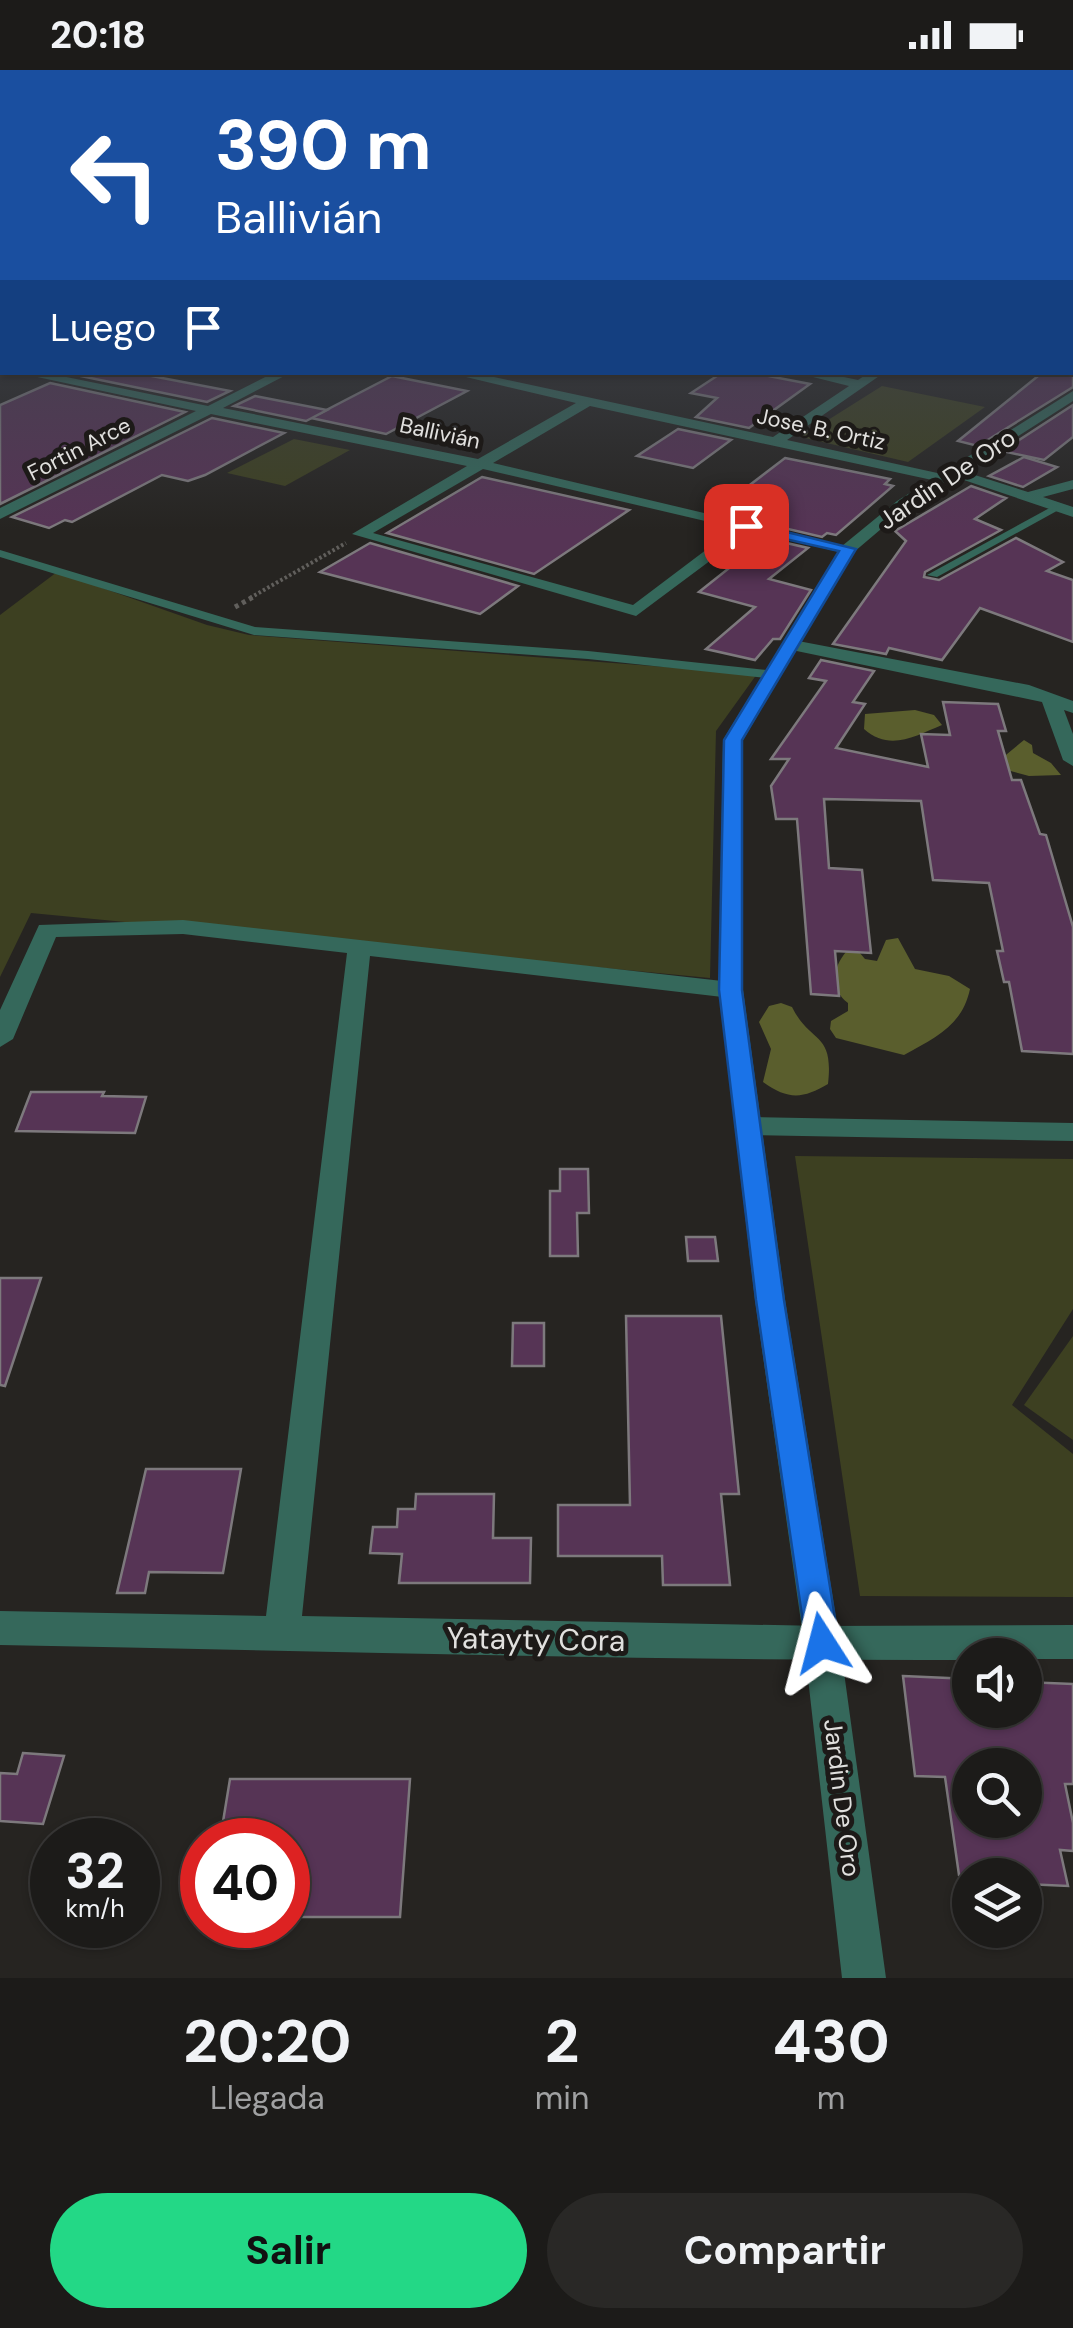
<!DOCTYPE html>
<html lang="es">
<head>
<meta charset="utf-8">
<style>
	body { margin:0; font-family:"DM Sans",sans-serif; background:#292826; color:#f1f3f6; height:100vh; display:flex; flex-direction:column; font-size:38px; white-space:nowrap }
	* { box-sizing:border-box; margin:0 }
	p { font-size:32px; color:#a0a1a2 }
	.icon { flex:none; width:55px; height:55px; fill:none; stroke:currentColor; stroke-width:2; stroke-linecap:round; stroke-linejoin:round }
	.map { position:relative; height:1908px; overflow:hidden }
	.panel { display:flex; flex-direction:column; background:#1c1b19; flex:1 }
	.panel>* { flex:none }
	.top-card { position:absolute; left:0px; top:0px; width:1075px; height:305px; box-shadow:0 2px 8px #0004,0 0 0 2px #3a3938; background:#1a4fa0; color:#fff; overflow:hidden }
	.controls { position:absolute; left:952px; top:1568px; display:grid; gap:20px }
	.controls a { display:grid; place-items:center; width:90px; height:90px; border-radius:50%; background:#1c1b19; box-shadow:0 2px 8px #0004,0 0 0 2px #3a3938; font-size:50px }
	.speed { position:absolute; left:30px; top:1748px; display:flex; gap:20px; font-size:50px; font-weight:700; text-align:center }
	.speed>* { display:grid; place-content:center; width:130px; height:130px; border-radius:50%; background:#1c1b19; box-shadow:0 2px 8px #0004,0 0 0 2px #3a3938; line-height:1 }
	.speed small { font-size:25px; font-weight:400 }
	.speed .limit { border:15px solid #d22; background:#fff; color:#111 }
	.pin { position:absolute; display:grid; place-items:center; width:85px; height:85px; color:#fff; margin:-42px; border-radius:20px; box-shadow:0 5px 15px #0006 }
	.me { position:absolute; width:110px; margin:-55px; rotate:351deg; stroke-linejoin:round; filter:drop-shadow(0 0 8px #0008) }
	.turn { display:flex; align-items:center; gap:35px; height:210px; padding:0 50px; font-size:45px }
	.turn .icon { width:130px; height:130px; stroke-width:2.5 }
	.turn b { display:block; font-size:70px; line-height:85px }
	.then { display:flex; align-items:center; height:95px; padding:0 50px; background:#0003; gap:20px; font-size:38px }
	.eta { display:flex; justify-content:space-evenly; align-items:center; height:170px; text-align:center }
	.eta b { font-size:60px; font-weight:700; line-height:70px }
	.action { display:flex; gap:20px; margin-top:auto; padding:20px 50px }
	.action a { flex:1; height:115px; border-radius:60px; background:#23d886; color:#111; font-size:40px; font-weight:700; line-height:115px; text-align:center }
	.action a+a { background:#292826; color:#f1f3f6 }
	.status { display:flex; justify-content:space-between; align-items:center; height:70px; padding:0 50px; background:#1c1b19; direction:ltr }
	.status svg { height:28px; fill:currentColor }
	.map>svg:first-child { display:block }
	.green { fill:#3d4021 }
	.forest { fill:#5a5e2d }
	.building { fill:#563455; stroke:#7d797d; stroke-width:2.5; fill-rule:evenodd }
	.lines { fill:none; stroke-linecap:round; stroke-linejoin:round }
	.path-far1 { stroke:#615f5c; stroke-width:4; stroke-dasharray:2.5 2.5; stroke-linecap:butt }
	.path { stroke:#615f5c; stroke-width:5; stroke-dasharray:4 4; stroke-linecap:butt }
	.service { fill:#35685b; fill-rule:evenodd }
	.minor { fill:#35685b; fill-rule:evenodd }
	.tertiary { fill:#35685b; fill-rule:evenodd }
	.route { fill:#1a73e8; stroke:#114b97; stroke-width:2.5 }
	.labels { text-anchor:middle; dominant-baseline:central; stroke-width:10; stroke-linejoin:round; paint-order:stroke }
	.far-street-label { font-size:22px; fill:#e1e0de; stroke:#1d1a18 }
	.street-label { font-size:25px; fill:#e1e0de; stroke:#1d1a18 }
	.near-street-label { font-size:30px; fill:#e1e0de; stroke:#1d1a18 }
</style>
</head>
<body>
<div class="status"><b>20:18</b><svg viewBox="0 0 49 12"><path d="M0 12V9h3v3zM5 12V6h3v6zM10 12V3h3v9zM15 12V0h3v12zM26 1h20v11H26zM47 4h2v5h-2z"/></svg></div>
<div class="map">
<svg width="1073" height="1908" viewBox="0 0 1073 1908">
	<rect width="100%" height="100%" fill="#262421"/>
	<g class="green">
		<path d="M882 316 985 337 908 392 801 367Z"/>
		<path d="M294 369 350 380 285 416 227 403Z"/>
		<path d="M57 502 207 555 249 565 757 604 716 661 710 908 31 843 0 907V545Z"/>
		<path d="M795 1086 1073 1089V1239L1012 1335 1073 1384V1527L860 1526Z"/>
		<path d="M1073 1266V1370L1024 1335Z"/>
	</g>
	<g class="forest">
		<path d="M915 640 934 645 942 655C915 666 890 682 864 659L865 644Z"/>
		<path d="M1024 670 1032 675 1033 683 1051 693 1061 705 1029 706 1007 700 1001 689Z"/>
		<path d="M898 868 915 899 949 906 970 919C962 956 936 967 904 985L836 968 830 959 831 951 848 941V933C830 920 832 897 847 881L859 882 865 889 877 891 886 870Z"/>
		<path d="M781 933 792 937C811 975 834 961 828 1014 804 1028 789 1031 763 1012L771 979 759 952 769 936Z"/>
	</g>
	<g class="building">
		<path d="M75 302H131L230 321 207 332 71 304Z"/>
		<path d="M723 302H748L810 314 749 358 696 347 717 328 691 323Z"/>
		<path d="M1043 302H1073V317L978 376 958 371Z"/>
		<path d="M392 306 467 321 386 364 311 348Z"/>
		<path d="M50 313 185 342 0 434V335Z"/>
		<path d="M255 326 327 340 306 351 234 336Z"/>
		<path d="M1073 335V367L1044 390 1002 381Z"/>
		<path d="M212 348 284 363 205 405 188 411 162 405 72 452 65 450 49 458 12 447Z"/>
		<path d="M678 359 731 370 693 398 637 386Z"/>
		<path d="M1024 387 1057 397 1023 417 989 406Z"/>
		<path d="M785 388 890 409 885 414 893 416 836 465 827 463 822 467 771 455 775 451 721 437Z"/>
		<path d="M482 407 629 440 534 504 387 463Z"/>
		<path d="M971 416 1006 428 975 449 1001 460 925 502 924 507 939 510 1016 468 1063 492 1047 501 1073 510V572L980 538 942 590 889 578 886 584 833 574 906 471 895 461Z"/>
		<path d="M756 466 808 478 769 509 811 520 780 569H773L755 590 706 579 755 537 699 522 733 495 724 492Z"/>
		<path d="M370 473 518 516 480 544 320 502Z"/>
		<path d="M821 590 874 601 853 632 865 634 836 678 928 697 921 664 950 665 943 632 998 634 1006 661H998L1012 710H1021L1040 764 1046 765 1073 857V984L1022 981 1009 912H1004L997 881H1003L989 813 933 810 921 731 824 729 829 798 862 800 871 883 835 881 839 926 811 924 797 749H776L771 716 789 689H771L826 611 809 608Z"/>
		<path d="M31 1022H104L102 1026 146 1027 135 1063 16 1061Z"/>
		<path d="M560 1099H588L589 1143H577L578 1186H550V1121H560Z"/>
		<path d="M686 1167H715L718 1191H688Z"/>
		<path d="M0 1208H41L5 1316 0 1315Z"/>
		<path d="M626 1246H721L739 1424H721L730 1515H663L662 1486H558V1435H630Z"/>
		<path d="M513 1253H544V1296H512Z"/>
		<path d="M146 1399H241L223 1503 149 1502 145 1523H117Z"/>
		<path d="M416 1424H494L493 1468H531L530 1513H399L402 1484 370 1483 373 1457H397L398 1439H415Z"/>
		<path d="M903 1606 970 1609V1640H1025V1612L1073 1614V1714H1065L1073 1753V1781L1060 1780 1068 1816 1025 1814V1805H959L945 1707 915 1706ZM970 1695H1025V1750H970Z"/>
		<path d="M23 1683 64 1686 43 1754 0 1751V1703L17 1704Z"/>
		<path d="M230 1709H410L400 1847H288V1770H220Z"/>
	</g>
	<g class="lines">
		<path class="path-far1" d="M250 528 346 473"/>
		<path class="path" d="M235 537 255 526"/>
		<g class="service">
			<path d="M1055 435 1064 437 937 507 927 505Z"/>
			<path d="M0 480 255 557 588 581 775 601 781 605 775 609 588 589 254 565 0 487Z"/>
		</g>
		<g class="minor">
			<rect x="1072" y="193" width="1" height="6"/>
			<rect x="1072" y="239" width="1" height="6"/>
			<path d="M0 294 2 295 3 302H0Z"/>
			<path d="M14 302H42L208 336 275 302H292L223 338 478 389 576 333 445 302H471L773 367 849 316 793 302H820L858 310 870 302H885L787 370 951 406V400L956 399 1028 422 1073 410V419L1043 427 1073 437V447L952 406 951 412 946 413 590 336 493 393 856 479 848 484 750 461 636 546 352 464 467 396 211 344 0 449V438L196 341ZM483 399 735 458 633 535 373 463Z"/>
			<path d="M793 570 1029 615 1073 631V643L1064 640 1073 664V696L1063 690 1042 632 787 579V571Z"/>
			<path d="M183 850 731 912 743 920 731 928 370 886 302 1546 822 1556 1073 1555V1589H1025V1585H970V1590C646 1591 323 1581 0 1575V1541L266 1546 347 883 183 864 56 867 13 969 0 977V940L39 855Z"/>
			<path d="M747 1047 1073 1053V1071L747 1065 737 1063 734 1056 737 1049Z"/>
		</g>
		<path class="tertiary" d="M1073 321V331L907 437 854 482 743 670V920L785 1230 840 1573 886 1908H842L804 1573 755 1230 719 920 723 670 842 476 897 431Z"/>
	</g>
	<linearGradient id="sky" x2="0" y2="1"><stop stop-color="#151412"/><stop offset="0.42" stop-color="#41454e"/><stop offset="1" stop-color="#41454e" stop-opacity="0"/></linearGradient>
	<rect width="1073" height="460" fill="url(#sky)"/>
	<path class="route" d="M746 452 856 479 742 670V920L784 1230 839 1573 834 1584 822 1589 810 1584 806 1573 756 1230 719 920 724 670 839 481 741 459V453Z"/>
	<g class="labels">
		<g class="far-street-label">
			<text transform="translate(821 359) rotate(12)">Jose. B. Ortiz</text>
			<text transform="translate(440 363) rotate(12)">Ballivián</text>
			<text transform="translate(79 379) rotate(-27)">Fortin Arce</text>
		</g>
		<g class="street-label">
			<text transform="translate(947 409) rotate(-34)">Jardin De Oro</text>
			<text transform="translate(842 1728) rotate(83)">Jardin De Oro</text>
		</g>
		<g class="near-street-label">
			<text transform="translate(536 1569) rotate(1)">Yatayty Cora</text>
		</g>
	</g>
</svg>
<div class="controls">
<a><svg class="icon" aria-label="sound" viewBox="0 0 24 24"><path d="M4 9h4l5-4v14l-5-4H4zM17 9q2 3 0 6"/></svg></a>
<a><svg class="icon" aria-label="search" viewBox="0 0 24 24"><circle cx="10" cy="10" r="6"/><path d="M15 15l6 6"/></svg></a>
<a><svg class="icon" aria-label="layers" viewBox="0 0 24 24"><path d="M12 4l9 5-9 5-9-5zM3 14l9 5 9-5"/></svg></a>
</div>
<div class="speed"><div>32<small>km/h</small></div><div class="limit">40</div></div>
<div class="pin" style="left:746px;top:456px;background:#d93025"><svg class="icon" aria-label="arrive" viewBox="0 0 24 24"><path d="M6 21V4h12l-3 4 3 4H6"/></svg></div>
<svg class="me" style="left:822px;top:1573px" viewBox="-20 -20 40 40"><path d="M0-17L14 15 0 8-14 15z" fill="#1a73e8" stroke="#fff" stroke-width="4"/></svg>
<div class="top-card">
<div class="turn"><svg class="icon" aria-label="left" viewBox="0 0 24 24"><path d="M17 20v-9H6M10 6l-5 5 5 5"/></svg><div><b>390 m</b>Ballivián</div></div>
<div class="then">Luego<svg class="icon" aria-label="arrive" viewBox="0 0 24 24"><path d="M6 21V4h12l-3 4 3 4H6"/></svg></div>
</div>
</div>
<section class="panel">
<div class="eta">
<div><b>20:20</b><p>Llegada</p></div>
<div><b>2</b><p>min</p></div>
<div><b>430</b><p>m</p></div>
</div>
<div class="action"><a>Salir</a><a>Compartir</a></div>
</section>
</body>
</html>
